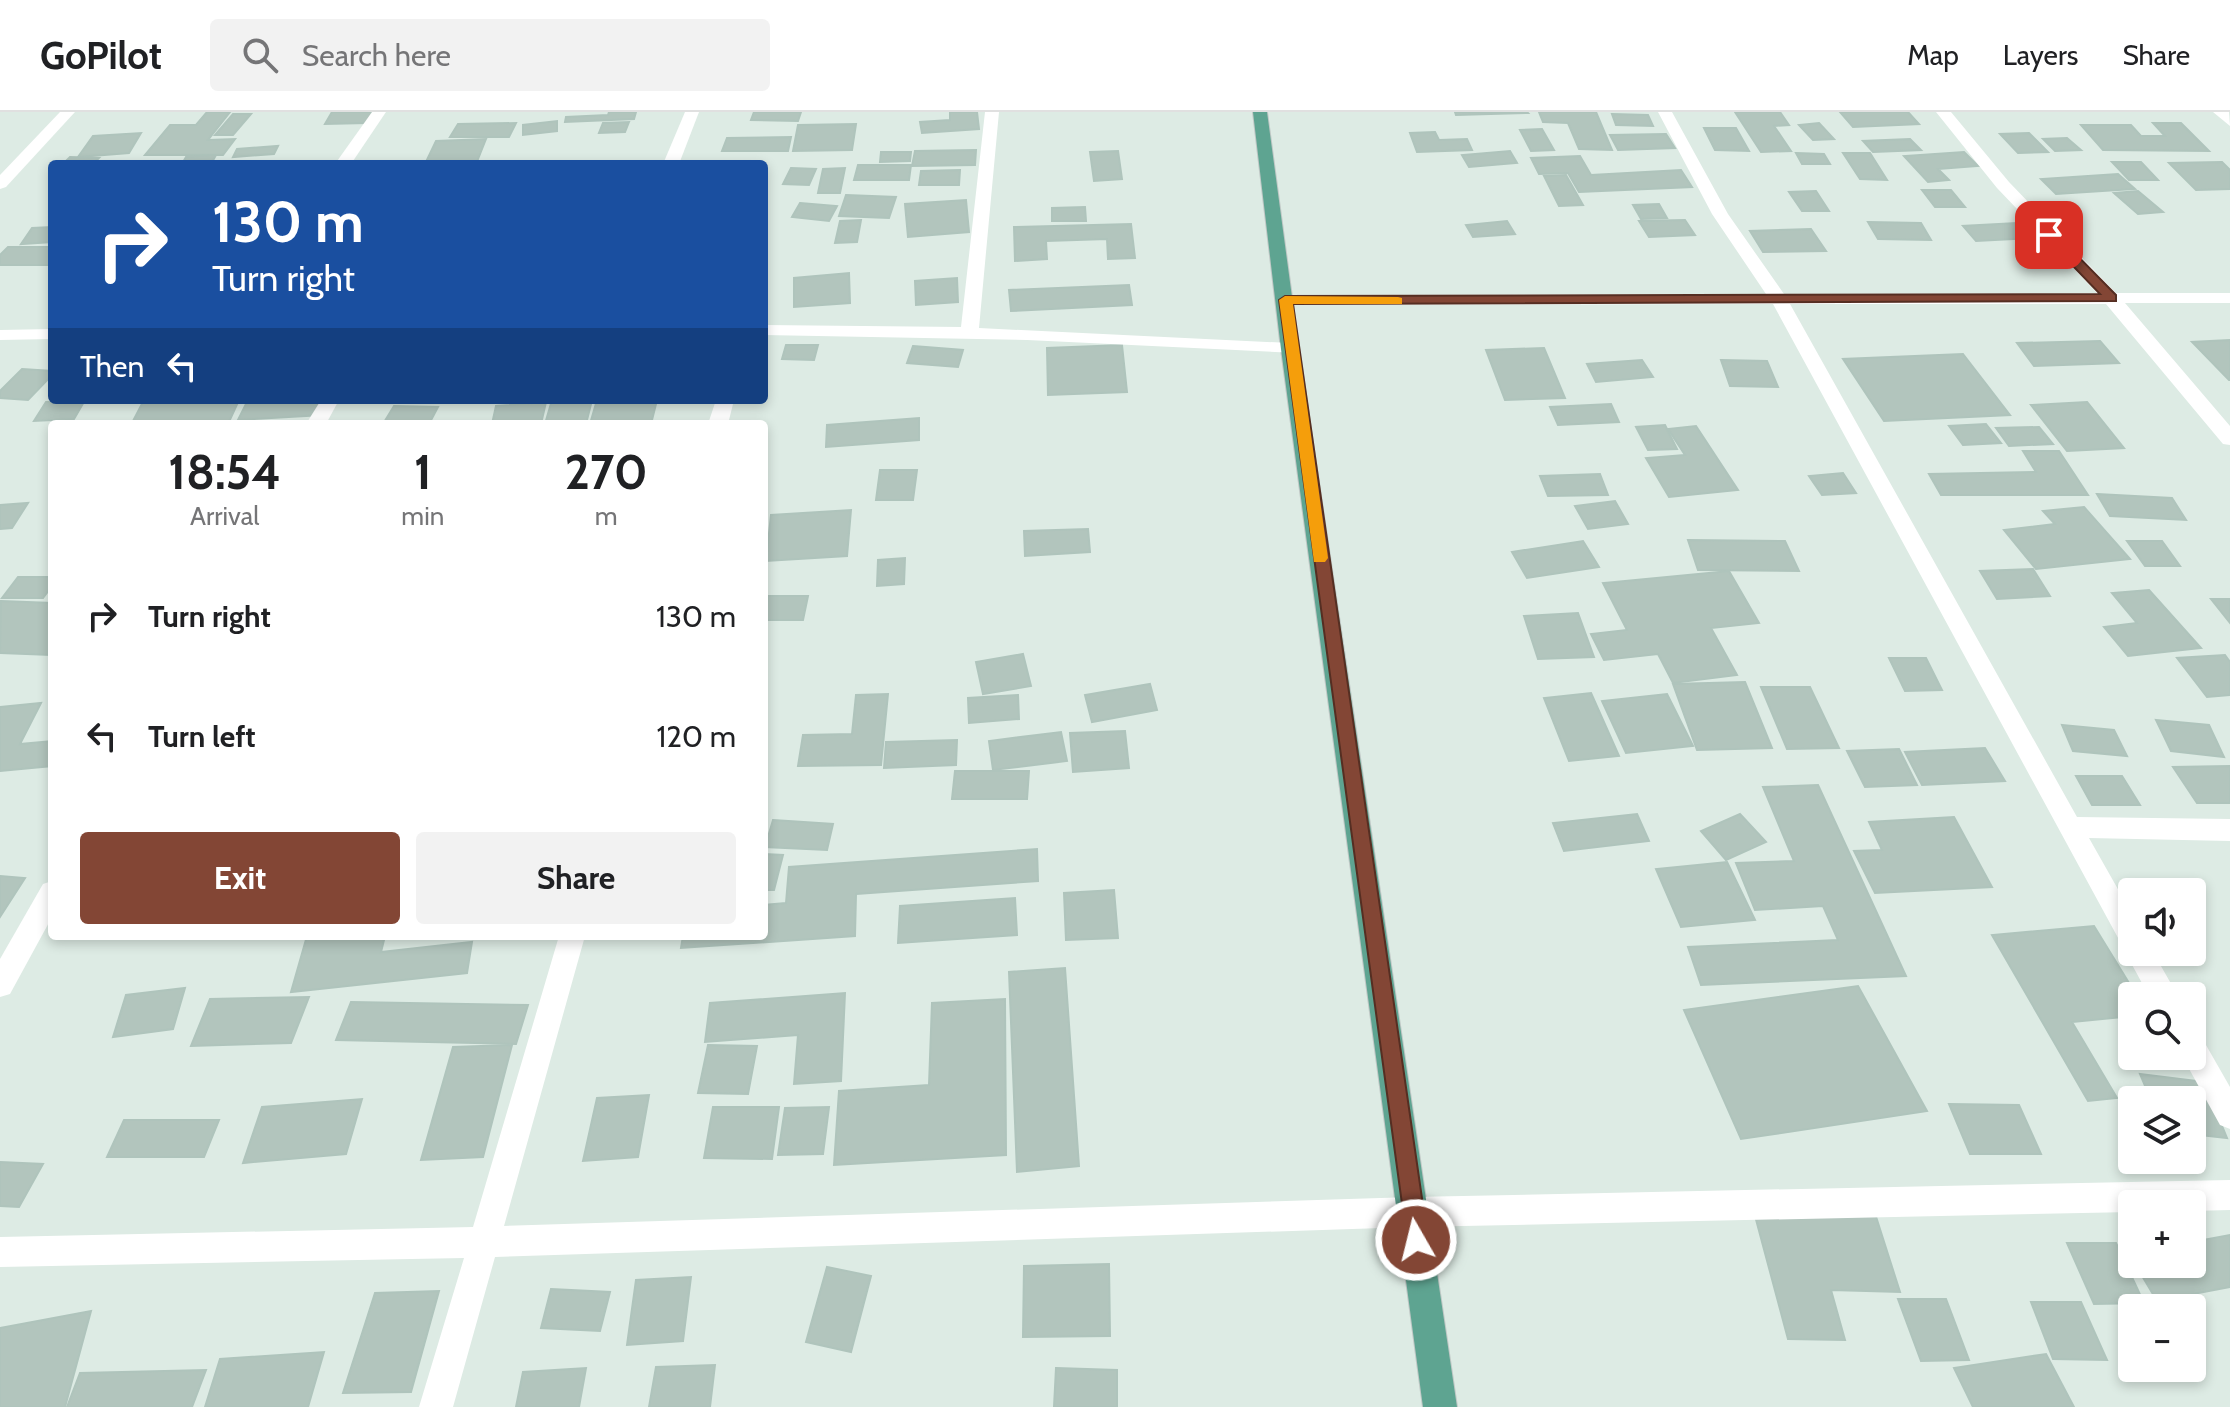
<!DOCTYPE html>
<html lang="en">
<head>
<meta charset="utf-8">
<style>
	body { margin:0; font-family:Cabin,sans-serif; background:#f2f2f2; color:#202124; height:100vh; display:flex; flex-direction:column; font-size:30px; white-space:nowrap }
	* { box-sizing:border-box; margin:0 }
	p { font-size:26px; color:#757577 }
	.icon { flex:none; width:44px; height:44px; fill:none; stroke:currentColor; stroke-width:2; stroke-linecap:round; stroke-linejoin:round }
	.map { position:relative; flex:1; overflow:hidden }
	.side { position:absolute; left:48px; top:308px; width:720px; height:520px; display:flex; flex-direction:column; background:#fff; border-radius:8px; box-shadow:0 4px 12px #0003 }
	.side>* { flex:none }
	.guide { position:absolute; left:48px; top:48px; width:720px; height:244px; border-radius:8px; box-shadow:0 4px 12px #0003; background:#1a4fa0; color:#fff; overflow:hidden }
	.fabs { position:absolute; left:2118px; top:766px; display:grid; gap:16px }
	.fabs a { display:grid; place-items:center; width:88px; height:88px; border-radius:8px; background:#fff; box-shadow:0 4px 12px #0003; font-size:40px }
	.pin { position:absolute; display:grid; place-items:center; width:68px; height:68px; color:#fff; margin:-34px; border-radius:16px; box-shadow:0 4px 12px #0006 }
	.me { position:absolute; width:88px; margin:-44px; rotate:352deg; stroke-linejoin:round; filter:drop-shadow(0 0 6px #0008) }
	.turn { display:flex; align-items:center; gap:28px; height:168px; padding:0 32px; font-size:36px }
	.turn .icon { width:104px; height:104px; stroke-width:2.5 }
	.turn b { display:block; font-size:56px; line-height:68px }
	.then { display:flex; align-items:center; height:76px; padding:0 32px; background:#0003; gap:16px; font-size:30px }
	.eta { display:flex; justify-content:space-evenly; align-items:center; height:136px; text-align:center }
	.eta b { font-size:48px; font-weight:700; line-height:56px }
	.button { display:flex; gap:16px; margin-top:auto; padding:16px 32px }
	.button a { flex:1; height:92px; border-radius:8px; background:#834635; color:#fff; font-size:32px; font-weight:700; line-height:92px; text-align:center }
	.button a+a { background:#f2f2f2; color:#202124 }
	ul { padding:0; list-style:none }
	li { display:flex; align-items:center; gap:24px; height:120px; padding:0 32px }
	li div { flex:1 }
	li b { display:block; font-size:30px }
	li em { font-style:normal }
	header { display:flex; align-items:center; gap:48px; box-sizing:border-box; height:112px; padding:0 40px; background:#fff; border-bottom:2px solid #e0e0e0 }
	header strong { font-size:38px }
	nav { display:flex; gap:44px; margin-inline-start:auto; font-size:28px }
	.search { width:560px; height:72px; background:#f2f2f2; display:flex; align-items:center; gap:20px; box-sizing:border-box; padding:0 28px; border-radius:8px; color:#757577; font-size:30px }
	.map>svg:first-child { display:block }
	.building { fill:#b2c5bd; stroke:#afc4bc; stroke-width:2 }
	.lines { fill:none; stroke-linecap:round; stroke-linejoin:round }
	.major-casing { stroke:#c0c8c6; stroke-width:2 }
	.minor { fill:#fff; fill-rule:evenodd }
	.major { fill:#5ea491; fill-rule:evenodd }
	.route { fill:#834635; stroke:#552e22; stroke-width:2 }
	.slow { fill:#f59e0b }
</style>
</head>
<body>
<header>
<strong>GoPilot</strong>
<div class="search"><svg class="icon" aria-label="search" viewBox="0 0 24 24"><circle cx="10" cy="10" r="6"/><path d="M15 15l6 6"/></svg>Search here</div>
<nav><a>Map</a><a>Layers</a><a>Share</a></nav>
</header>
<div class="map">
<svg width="2230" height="1295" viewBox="0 0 2230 1295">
	<rect width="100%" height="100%" fill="#ddebe4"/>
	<g class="building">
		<path d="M207 0H230L208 28 235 27 223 43H145L170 13H196Z"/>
		<path d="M332 0H374L367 11 325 12Z"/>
		<path d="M609 0H636L634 7 565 10 566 5 608 3Z"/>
		<path d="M754 0H801L798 9 751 8Z"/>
		<path d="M950 0H977L979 17 922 21 920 10 950 8Z"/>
		<path d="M1455 0H1527L1528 1 1456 3Z"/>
		<path d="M1539 0H1596L1612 38 1579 37 1568 11 1543 10Z"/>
		<path d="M1735 0H1780L1789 13 1774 14 1791 39 1761 40Z"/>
		<path d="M1840 0H1908L1919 12 1853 15Z"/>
		<path d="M233 2H251L233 23H215Z"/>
		<path d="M1612 2 1648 3 1653 14 1616 13Z"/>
		<path d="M557 9V19L523 23V13Z"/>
		<path d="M629 10 625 20 599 21 603 11Z"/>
		<path d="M516 11 509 25H450L458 12Z"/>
		<path d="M1819 11 1834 27 1813 28 1799 13Z"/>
		<path d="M2153 11H2181L2209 39 2103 38 2081 13H2131L2141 24H2165Z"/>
		<path d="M856 12 852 38 793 39 798 13Z"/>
		<path d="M1704 16H1736L1749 39 1715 38Z"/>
		<path d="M1542 17 1554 38 1531 39 1520 18Z"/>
		<path d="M1435 20 1439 28 1467 27 1472 38 1417 40 1410 21Z"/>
		<path d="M141 21 129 41 78 45 93 24Z"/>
		<path d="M2029 21 2048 40 2018 41 2000 22Z"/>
		<path d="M1666 22 1675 36 1618 38 1610 23Z"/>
		<path d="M791 25 788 39H722L727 26Z"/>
		<path d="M2067 26 2081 38 2055 39 2043 27Z"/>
		<path d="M486 27 476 52H425L436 29Z"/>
		<path d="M1910 27 1921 38 1873 40 1863 29Z"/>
		<path d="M278 34 274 42 233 45 237 37Z"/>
		<path d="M976 38 975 53 912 54 915 39Z"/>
		<path d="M1118 39 1122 67 1094 69 1090 40Z"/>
		<path d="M1510 39 1517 51 1469 55 1462 43Z"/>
		<path d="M881 40H911L910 49 880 50Z"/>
		<path d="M1964 40 1978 54 1938 57 1949 68 1928 70 1904 44Z"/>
		<path d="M1796 41 1824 42 1830 52H1802Z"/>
		<path d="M1843 41H1870L1887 68 1860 67Z"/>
		<path d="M216 43 211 52H182L186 45Z"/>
		<path d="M1580 44 1591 63 1681 58 1692 75 1579 80 1568 61 1539 62 1531 46Z"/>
		<path d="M70 45 99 46 93 52H63Z"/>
		<path d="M2112 50H2141L2158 68H2129Z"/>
		<path d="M2222 50 2230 58V77L2196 78 2169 51Z"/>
		<path d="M858 53H911L909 68H854Z"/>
		<path d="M791 56 816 57 809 73 783 72Z"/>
		<path d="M845 56 840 81H818L823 57Z"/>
		<path d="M960 58 959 73H919L921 59Z"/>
		<path d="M2118 62 2135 77 2056 82 2041 67Z"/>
		<path d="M1566 63 1583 93 1559 94 1544 64Z"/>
		<path d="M1922 78H1951L1965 95H1935Z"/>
		<path d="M1816 79 1829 99H1802L1789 80Z"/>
		<path d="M2138 79 2163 100 2138 102 2114 81Z"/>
		<path d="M846 83 896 85 889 106 839 104Z"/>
		<path d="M966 88 969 120 908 125 905 92Z"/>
		<path d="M800 91 837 94 829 109 792 105Z"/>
		<path d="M1659 92 1667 106 1641 107 1633 93Z"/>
		<path d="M1085 95 1086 109H1052V96Z"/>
		<path d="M861 108 857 130 835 131 840 109Z"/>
		<path d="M1685 108 1695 123 1649 125 1639 109Z"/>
		<path d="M1507 109 1515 122 1473 125 1466 113Z"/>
		<path d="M1868 110 1921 111 1931 128 1878 127Z"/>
		<path d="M2017 111 2031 126 1976 129 1963 114Z"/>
		<path d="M1131 112 1135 146 1108 147 1107 127 1046 129 1047 147 1015 149 1014 115Z"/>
		<path d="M52 115V130L21 132 32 116Z"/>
		<path d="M1811 117 1826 139 1763 140 1750 119Z"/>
		<path d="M8 135H52V153H0V143Z"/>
		<path d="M849 161 850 191 794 195V166Z"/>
		<path d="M957 166 958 190 916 193 915 169Z"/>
		<path d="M1129 173 1132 193 1011 199 1009 178Z"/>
		<path d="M2230 228V268H2229L2192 230Z"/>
		<path d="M2100 229 2119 251 2034 254 2017 231Z"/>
		<path d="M786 233H818L814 248 782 247Z"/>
		<path d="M1122 233 1127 280 1048 283 1047 236Z"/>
		<path d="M913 234 963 238 958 255 907 251Z"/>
		<path d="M1544 236 1565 286 1505 288 1486 238Z"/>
		<path d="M1963 242 2010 303 1884 309 1843 247Z"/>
		<path d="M1642 248 1653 265 1596 270 1587 252Z"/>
		<path d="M1721 248 1767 249 1778 275 1730 274Z"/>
		<path d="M22 257 52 259V263L28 288 0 286V279Z"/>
		<path d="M85 288 74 307 34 309 46 290Z"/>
		<path d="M144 288H239L228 312H117L132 311Z"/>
		<path d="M248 288H329L323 303 238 308Z"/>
		<path d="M552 288H592L586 312H545Z"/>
		<path d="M597 288H657L651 312H590Z"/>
		<path d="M546 290 541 312H492L496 294Z"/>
		<path d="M2087 290 2124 336 2067 339 2031 293Z"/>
		<path d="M1611 292 1619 310 1558 313 1550 295Z"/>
		<path d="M394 294 438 295 429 312H383Z"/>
		<path d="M919 306V328L826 335 827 313Z"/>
		<path d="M1986 312 2001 331 1963 333 1949 314Z"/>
		<path d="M1665 313 1677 337 1648 338 1636 315Z"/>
		<path d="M1696 314 1738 378 1669 385 1646 346 1685 343 1668 317Z"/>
		<path d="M2039 315 2053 332 2009 334 1996 316Z"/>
		<path d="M2023 339H2059L2088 383H1941L1929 362 2036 360Z"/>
		<path d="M880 358H917L913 388H876Z"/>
		<path d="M1843 361 1856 381 1822 383 1809 364Z"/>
		<path d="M1600 362 1608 383 1548 384 1540 364Z"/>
		<path d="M2097 382 2172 386 2186 408 2110 404Z"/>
		<path d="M1615 389 1628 412 1588 417 1575 394Z"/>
		<path d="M28 391 12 416 0 417V393Z"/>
		<path d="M2084 395 2130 447 2036 457 2004 418 2055 412 2043 399Z"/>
		<path d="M851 398 847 444 766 449 771 403Z"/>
		<path d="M1088 417 1090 440 1025 444 1024 419Z"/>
		<path d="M1688 428 1785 429 1799 459 1698 458Z"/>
		<path d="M1583 429 1599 455 1527 466 1512 440Z"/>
		<path d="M2127 429H2162L2180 454H2145Z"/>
		<path d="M905 446 904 472 877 474 878 448Z"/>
		<path d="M2033 457 2050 484 1997 487 1980 459Z"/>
		<path d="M1729 459 1759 511 1711 516 1737 563 1673 571 1658 542 1604 548 1591 522 1627 518 1603 471Z"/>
		<path d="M18 465H52V474L43 486H2Z"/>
		<path d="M2149 478 2201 536 2128 544 2104 515 2137 511 2112 481Z"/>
		<path d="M768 484H808L803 508H764Z"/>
		<path d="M2211 487H2230V511Z"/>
		<path d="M1 489 52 491 51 543 0 541Z"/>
		<path d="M1578 501 1594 545 1538 547 1524 504Z"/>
		<path d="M1023 542 1031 574 983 582 976 550Z"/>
		<path d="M2225 543 2230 550V583L2207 585 2177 546Z"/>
		<path d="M1889 546H1926L1942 578 1905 579Z"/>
		<path d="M1745 570 1772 636 1697 638 1673 572Z"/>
		<path d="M1150 572 1157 598 1092 610 1085 583Z"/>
		<path d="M1761 575H1810L1839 636 1787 637Z"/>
		<path d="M1591 581 1619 644 1569 649 1544 586Z"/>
		<path d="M888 582 881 653 798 654 803 623 852 622 856 583Z"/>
		<path d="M1667 582 1693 634 1626 641 1602 589Z"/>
		<path d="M1018 583 1019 607 969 611 968 586Z"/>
		<path d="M41 591 20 632 52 629V654L0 659V595Z"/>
		<path d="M2156 608 2209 613 2224 645 2171 639Z"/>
		<path d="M2062 613 2114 618 2127 644 2073 639Z"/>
		<path d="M1125 619 1129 656 1073 660 1070 621Z"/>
		<path d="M1061 620 1067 649 993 658 989 629Z"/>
		<path d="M957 628 956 653 884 656 886 630Z"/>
		<path d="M1985 636 2005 669 1922 673 1905 640Z"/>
		<path d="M1899 637 1917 673 1865 675 1847 639Z"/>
		<path d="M2230 654V691H2197L2173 655Z"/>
		<path d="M955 659H1029L1027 687H952Z"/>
		<path d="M2076 664H2122L2140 693H2092Z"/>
		<path d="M1818 673 1906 864 1701 873 1688 835 1838 828 1823 794 1755 798 1736 751 1794 749 1763 675Z"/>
		<path d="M1637 702 1649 729 1564 739 1553 711Z"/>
		<path d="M1740 702 1766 730 1726 748 1701 719Z"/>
		<path d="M1954 705 1992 775 1875 781 1854 739 1882 738 1869 710Z"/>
		<path d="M773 708 833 712 827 738 765 735Z"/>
		<path d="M1037 737 1038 769 856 782 855 824 681 836 683 824H764V793L786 791 789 755Z"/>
		<path d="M764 742 783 743 774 778H764Z"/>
		<path d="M1727 750 1755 808 1681 815 1656 757Z"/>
		<path d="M0 764 25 766 0 805Z"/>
		<path d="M1114 778 1118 826 1066 828 1064 781Z"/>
		<path d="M1015 786 1017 823 898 831 900 794Z"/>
		<path d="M2094 814 2137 884H2132V904L2072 910 2117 986 2088 989 1992 823Z"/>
		<path d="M307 824H385L381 840 472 830 467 861 291 880Z"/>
		<path d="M1065 856 1079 1054 1017 1060 1009 860Z"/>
		<path d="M1858 874 1927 999 1741 1027 1684 898Z"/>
		<path d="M185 876 173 917 113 925 126 883Z"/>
		<path d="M845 881 841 969 794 972 798 923 705 930 710 891Z"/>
		<path d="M309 885 291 931 191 934 210 887Z"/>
		<path d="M1005 887 1006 1043 834 1053 839 979 929 973 932 891Z"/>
		<path d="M351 890 528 893 516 932 336 928Z"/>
		<path d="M512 933 483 1045 421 1048 453 935Z"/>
		<path d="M708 933 757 934 748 982 698 981Z"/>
		<path d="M2140 962 2204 970 2227 1026 2192 1022V988H2151Z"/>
		<path d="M649 983 638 1045 583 1049 597 986Z"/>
		<path d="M362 987 346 1042 243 1051 262 995Z"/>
		<path d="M1949 992 2019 993 2041 1042H1970Z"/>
		<path d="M713 995H779L772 1047 704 1046Z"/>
		<path d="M829 995 823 1042 778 1043 785 996Z"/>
		<path d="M124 1008H219L204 1045H107Z"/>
		<path d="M0 1050 43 1052 19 1095 0 1094Z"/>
		<path d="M1750 1085 1871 1089 1900 1180 1831 1178 1845 1228 1788 1227Z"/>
		<path d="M2230 1123V1175L2157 1189 2135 1152H2192V1130Z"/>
		<path d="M2067 1131H2116L2144 1191 2094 1192Z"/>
		<path d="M1109 1152 1110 1224 1023 1225 1024 1154Z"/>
		<path d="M827 1155 871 1164 851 1240 806 1230Z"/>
		<path d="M691 1165 683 1229 627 1233 636 1168Z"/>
		<path d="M551 1177 610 1180 600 1219 541 1216Z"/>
		<path d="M439 1179 411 1280 343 1281 375 1181Z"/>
		<path d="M1898 1187H1946L1969 1248 1921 1249Z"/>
		<path d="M2031 1190H2081L2107 1248 2053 1247Z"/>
		<path d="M91 1199 65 1295H0V1216Z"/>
		<path d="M324 1240 308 1295H205L220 1247Z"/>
		<path d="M2046 1242 2074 1295H1973L1954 1256Z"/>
		<path d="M715 1253 710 1295H649L656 1255Z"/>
		<path d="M586 1256 579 1295H516L523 1260Z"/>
		<path d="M1056 1256 1117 1258V1295H1054Z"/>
		<path d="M206 1258 192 1295H67L80 1261Z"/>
	</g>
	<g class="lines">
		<g class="major-casing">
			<path id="major" d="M1253 0H1267L1299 237 1457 1295H1423L1281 237Z"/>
		</g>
		<g class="minor">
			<path d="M60 0H75L6 75 0 77V63Z"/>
			<path d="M372 0H386L351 52H335Z"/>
			<path d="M685 0H699L679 52H663Z"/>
			<path d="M985 0H999L979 216 1290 231 1296 233 1299 237 1296 241 1027 228 764 223V213L961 215Z"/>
			<path d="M1658 0H1672L1728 102 1784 182 2097 181 1997 76 1936 0H1951L2009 70 2116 181H2230V191H2125L2230 314V333L2223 332 2106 192H1790L2077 705 2230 707V729L2089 726 2132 802V840H2153L2178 884H2149L2130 849 2127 837 2123 835 1773 192 1285 193 1276 188 1285 183 1766 182 1712 102Z"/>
			<path d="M2213 0H2229L2230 14Z"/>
			<path d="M52 217V227L0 228V218Z"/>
			<path d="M321 288H339L326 312H306Z"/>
			<path d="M716 288H734L728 312H708Z"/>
			<path d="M52 769V805L10 882 0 885V847L43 772Z"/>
			<path d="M559 824H585L504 1114 1412 1085 2230 1068V1098L2192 1099V1092H2132V1100L1412 1115 495 1145 453 1295H419L464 1146 0 1155V1125L473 1115Z"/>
			<path d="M2192 922 2202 926 2230 975V1017L2220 1013 2182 944H2192Z"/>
		</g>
		<use href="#major" class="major"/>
	</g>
	<path class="route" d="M2045 120H2054L2116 183V189L1293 192 1428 1128 1425 1136 1416 1139 1408 1136 1279 188 1285 184 2100 182 2045 125Z"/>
	<path class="slow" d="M1398 185 1402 186V192H1293L1328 446 1325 450H1314L1279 188 1285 184Z"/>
</svg>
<div class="fabs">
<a><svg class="icon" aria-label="sound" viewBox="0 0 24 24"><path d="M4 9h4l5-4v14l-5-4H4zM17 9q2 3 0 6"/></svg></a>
<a><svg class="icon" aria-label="search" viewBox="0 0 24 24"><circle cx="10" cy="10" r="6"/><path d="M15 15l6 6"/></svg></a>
<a><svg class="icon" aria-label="layers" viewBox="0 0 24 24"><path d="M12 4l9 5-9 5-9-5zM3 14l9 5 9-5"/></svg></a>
<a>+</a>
<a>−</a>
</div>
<div class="pin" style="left:2049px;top:123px;background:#d93025"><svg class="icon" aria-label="arrive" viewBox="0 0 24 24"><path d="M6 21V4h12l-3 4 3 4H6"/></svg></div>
<svg class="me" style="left:1416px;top:1128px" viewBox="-20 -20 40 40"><circle r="17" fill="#834635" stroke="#fff" stroke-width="3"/><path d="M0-11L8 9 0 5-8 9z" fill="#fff"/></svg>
<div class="guide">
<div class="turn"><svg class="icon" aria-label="right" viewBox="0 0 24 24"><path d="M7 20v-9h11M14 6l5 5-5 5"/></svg><div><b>130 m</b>Turn right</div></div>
<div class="then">Then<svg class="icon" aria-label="left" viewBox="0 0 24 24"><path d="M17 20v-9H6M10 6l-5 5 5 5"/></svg></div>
</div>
<section class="side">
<div class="eta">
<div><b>18:54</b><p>Arrival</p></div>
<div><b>1</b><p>min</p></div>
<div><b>270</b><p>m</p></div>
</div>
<ul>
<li><svg class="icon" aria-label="right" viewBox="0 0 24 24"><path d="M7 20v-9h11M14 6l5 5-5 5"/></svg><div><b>Turn right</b></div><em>130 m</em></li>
<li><svg class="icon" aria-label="left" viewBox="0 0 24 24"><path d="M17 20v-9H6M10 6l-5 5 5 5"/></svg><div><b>Turn left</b></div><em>120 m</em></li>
</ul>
<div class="button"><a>Exit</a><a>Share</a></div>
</section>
</div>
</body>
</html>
